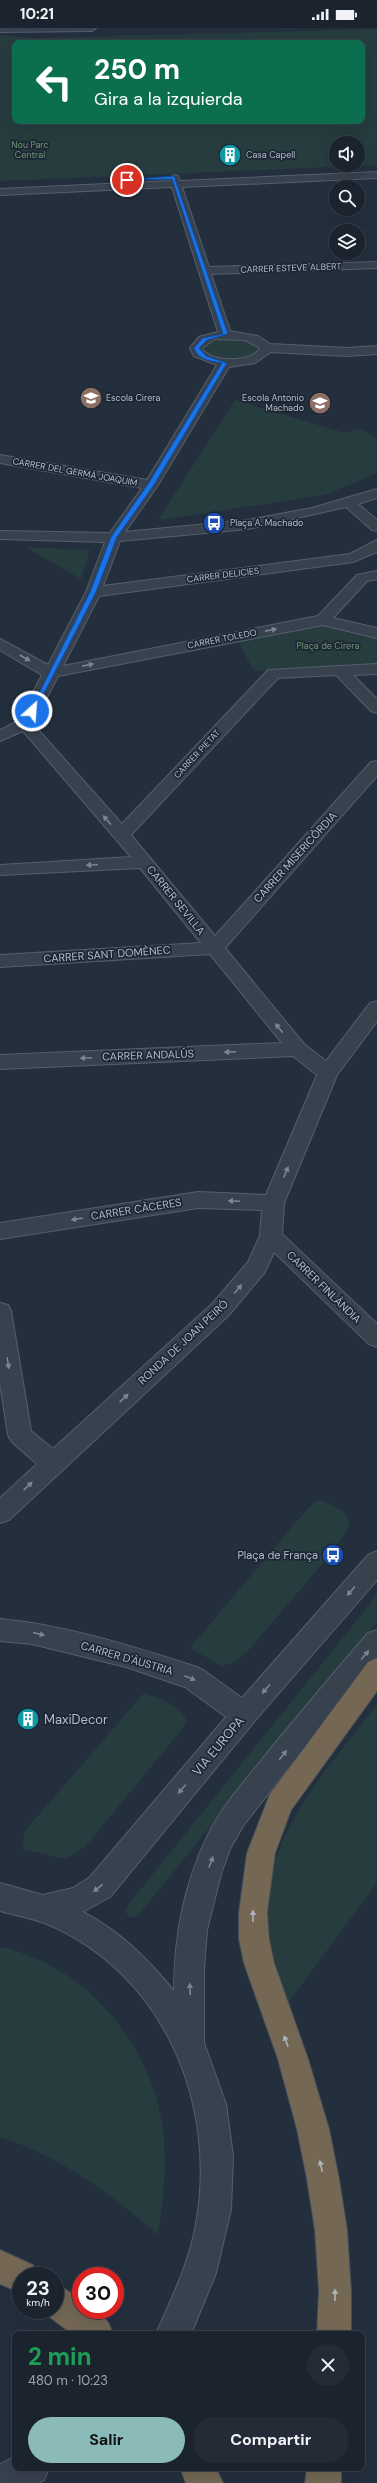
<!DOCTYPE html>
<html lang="es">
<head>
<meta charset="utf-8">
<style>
	body { margin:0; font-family:"DM Sans",sans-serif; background:#242b36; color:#f1f3f6; height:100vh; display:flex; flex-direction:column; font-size:15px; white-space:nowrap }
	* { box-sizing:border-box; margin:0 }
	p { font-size:13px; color:#a0a4aa }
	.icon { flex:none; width:22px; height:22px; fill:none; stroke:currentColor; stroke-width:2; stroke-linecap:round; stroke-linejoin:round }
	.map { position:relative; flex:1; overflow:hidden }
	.drawer { position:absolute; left:12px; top:2303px; width:353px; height:140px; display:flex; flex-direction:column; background:#1b232e; border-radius:8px; box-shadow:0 4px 16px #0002,0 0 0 1px #39404a }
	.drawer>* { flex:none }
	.banner { position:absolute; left:12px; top:12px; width:353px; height:84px; border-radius:8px; box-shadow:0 4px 16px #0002,0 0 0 1px #39404a; background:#0b6e4f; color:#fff; overflow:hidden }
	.fabs { position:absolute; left:329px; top:108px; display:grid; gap:8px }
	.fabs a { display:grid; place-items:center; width:36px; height:36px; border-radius:50%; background:#1b232e; box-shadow:0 4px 16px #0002,0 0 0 1px #39404a; font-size:20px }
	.speed { position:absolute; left:12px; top:2239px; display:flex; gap:8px; font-size:20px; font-weight:700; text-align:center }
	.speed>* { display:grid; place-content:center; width:52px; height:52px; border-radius:50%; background:#1b232e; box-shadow:0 4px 16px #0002,0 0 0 1px #39404a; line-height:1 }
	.speed small { font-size:10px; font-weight:400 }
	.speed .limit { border:6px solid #d22; background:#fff; color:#111 }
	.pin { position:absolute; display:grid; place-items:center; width:34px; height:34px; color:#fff; margin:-17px; border:2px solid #fff; border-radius:50%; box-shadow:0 1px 4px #0007 }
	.me { position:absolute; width:44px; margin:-22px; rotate:26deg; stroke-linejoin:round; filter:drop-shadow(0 0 3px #0008) }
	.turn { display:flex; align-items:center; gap:14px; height:84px; padding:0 16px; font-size:18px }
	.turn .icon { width:52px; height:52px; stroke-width:2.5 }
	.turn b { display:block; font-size:28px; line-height:34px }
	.round { display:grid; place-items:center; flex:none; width:42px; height:42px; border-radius:21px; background:#242b36 }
	.summary { display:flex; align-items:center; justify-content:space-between; height:68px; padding:0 16px }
	h1 { font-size:24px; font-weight:700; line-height:30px; color:#1e9e55 }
	.primary-button { display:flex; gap:8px; margin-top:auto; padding:8px 16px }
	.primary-button a { flex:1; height:46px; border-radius:24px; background:#8bbbb9; color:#111; font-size:16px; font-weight:700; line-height:46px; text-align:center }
	.primary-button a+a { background:#242b36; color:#f1f3f6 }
	.status { display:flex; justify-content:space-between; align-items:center; height:28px; padding:0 20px; background:#1b232e; direction:ltr }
	.status svg { height:11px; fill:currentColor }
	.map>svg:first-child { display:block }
	.green { fill:#263c3f; fill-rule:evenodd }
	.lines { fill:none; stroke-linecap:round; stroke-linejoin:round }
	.minor-casing { stroke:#565f6c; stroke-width:2 }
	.highway-casing { stroke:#434c59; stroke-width:2 }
	.minor { fill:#38414e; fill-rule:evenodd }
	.highway { fill:#746855; fill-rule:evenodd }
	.oneway { fill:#7c8592 }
	.oneway2 { fill:#aeb4bd }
	.route { fill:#1a73e8; stroke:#114b97 }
	.labels { text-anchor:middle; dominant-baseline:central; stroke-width:3.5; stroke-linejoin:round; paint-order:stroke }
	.far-park-label { font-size:9px; fill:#6b9a76; stroke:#1d2633 }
	.far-poi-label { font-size:9px; fill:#b4bcc9; stroke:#1d2633; text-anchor:start }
	.far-street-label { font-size:9px; fill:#b4bcc9; stroke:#1d2633 }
	.street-label { font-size:11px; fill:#b4bcc9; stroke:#1d2633 }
	.poi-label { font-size:11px; fill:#b4bcc9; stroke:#1d2633; text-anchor:end }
	.near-poi-label { font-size:13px; fill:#b4bcc9; stroke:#1d2633; text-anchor:start }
	.near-street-label { font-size:13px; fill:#b4bcc9; stroke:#1d2633 }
</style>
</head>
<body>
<div class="status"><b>10:21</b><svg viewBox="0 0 49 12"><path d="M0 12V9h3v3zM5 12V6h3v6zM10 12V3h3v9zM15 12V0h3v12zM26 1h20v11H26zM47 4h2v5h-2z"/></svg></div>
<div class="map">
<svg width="377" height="2455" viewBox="0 0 377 2455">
	<rect width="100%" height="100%" fill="#242f3e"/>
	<g class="green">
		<path d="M377 1V137L0 153V7L32 10ZM15 15H362V93H15ZM336 115H358V137H336Z"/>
		<path d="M223 310 241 311 249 313 257 320 256 323C245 335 220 333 206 326L204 318Z"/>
		<path d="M235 372 345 405 360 401 377 411V445L325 467 158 492Z"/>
		<path d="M25 519 90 522 81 551Z"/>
		<path d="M333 596 377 608V636L254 643 237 612Z"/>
		<path d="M322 1472 343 1483 350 1495 344 1508 317 1542 248 1623 233 1635 222 1638 190 1620 295 1495 314 1474Z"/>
		<path d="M377 1567V1593L141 1884 135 1889H129L125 1883 128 1877Z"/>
		<path d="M144 1665C160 1671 179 1676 187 1693L179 1705 85 1819 65 1831 23 1821 24 1804Z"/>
		<path d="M377 1676V1855L285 1979C280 1958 271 1936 268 1915 254 1816 322 1749 377 1676Z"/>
		<path d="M0 1919C89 1937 158 2023 164 2113 167 2144 162 2177 158 2207 112 2166 59 2128 0 2109Z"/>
	</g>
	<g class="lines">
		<g class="minor-casing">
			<g id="minor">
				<path d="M0 0H96L92 3 0 4Z"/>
				<path d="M377 144V150L182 159 209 239 377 234V240L211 246 230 303 258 308 270 316 347 320 377 318V326L347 328 271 324 255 335 229 339 158 457 125 504 248 492 312 480 377 461V470L358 476 377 492V503L372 502 346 479 248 501 120 513 103 558 350 526 377 512V524L353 534 99 568 63 638 318 588 357 547 377 543V551L367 553 333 590 377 600V610L323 597 58 648 33 696 122 796 268 642 377 636V646L353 647 377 671V685L371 683 336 647 278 650 131 807 215 908 371 734 377 733V748L225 920 304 1016 326 1033 370 975 377 973V993L337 1047 284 1175 282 1206 377 1296V1319L369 1316 274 1224 265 1244 229 1287 9 1492 0 1495V1470L37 1436 12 1414 8 1407 0 1355V1275L8 1277 11 1283 31 1403 53 1421 213 1275 248 1234 260 1208 262 1182 198 1180 0 1211V1195L198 1164 266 1167 317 1047 293 1028 0 1041V1027L282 1015 210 926 0 939V927L201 915 140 840 0 847V837L131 829 23 703 0 713V702L18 693 42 647 0 622V611L48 637 86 564 105 514 0 511V503L110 505 142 460 0 435V427L147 452 217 337 194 328 190 320 199 309 218 304 172 159 0 167V161L170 153 169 150 174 147 178 148 180 153ZM215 311 245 312 260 320C253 335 209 335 202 320Z"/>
				<path d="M377 1523V1552L253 1695 110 1869 83 1884C122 1905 147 1930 174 1963 174 1910 184 1856 208 1807 222 1778 244 1754 264 1729 298 1687 333 1646 368 1605L377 1602V1632L331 1685 243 1798 230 1821 221 1846 207 1902 204 1939V2015L226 2076 233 2128 231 2181 216 2245 191 2306H156C172 2269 189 2236 196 2196 218 2075 163 1945 47 1896 32 1890 15 1887 0 1883V1855L43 1867 73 1860 90 1849 226 1689 185 1659 126 1639 32 1616 0 1613V1591C66 1597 131 1618 194 1638L203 1642 242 1670 368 1527Z"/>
				<path d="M15 2429V2440H49L44 2452 38 2455H0V2436Z"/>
			</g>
		</g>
		<g class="highway-casing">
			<g id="highway">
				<path d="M377 1630V1663L291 1782 275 1825 267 1885 269 1911 274 1935 308 2031 329 2101 339 2151 347 2202 351 2263V2306H317L319 2263 315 2202 307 2151 297 2101 278 2031 244 1935 239 1911V1885L247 1825 270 1766 368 1634Z"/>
				<path d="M0 2222 33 2237 37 2248H21V2265L0 2256Z"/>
				<path d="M55 2255 81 2271V2282H95L108 2294 113 2306H72L43 2284V2282H55Z"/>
				<path d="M180 2440H216L223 2455H186Z"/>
				<path d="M307 2440H341V2455H305Z"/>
			</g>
		</g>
		<use href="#minor" class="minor"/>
		<use href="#highway" class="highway"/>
	</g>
	<defs><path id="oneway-solid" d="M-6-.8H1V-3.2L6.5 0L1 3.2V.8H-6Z"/></defs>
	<g class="oneway">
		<use href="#oneway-solid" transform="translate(271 602) rotate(-11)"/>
		<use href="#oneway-solid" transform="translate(25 630) rotate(30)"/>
		<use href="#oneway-solid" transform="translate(88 637) rotate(-11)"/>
		<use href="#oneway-solid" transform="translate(107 792) rotate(-131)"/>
		<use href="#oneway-solid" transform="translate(92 837) rotate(177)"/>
		<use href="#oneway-solid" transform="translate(279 1000) rotate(-129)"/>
		<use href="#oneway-solid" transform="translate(230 1024) rotate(178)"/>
		<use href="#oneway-solid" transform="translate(86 1030) rotate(178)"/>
		<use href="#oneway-solid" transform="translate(286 1144) rotate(-67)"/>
		<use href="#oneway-solid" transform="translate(234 1173) rotate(-178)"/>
		<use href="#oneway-solid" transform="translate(77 1191) rotate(171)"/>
		<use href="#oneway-solid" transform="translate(238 1261) rotate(-50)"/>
		<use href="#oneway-solid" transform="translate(8 1335) rotate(81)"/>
		<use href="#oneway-solid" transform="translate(124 1370) rotate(-43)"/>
		<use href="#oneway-solid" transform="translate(28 1458) rotate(-43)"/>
		<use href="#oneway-solid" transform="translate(351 1563) rotate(131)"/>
		<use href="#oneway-solid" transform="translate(39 1606) rotate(14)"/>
		<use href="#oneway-solid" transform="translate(365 1627) rotate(-49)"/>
		<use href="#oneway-solid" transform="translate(190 1650) rotate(22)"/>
		<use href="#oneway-solid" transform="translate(266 1661) rotate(131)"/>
		<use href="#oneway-solid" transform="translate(283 1727) rotate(-52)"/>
		<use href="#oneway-solid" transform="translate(182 1761) rotate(130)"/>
		<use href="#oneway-solid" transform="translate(211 1834) rotate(-70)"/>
		<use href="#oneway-solid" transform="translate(98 1860) rotate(142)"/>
		<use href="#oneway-solid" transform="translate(190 1961) rotate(-93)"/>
	</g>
	<g class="oneway2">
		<use href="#oneway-solid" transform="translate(253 1888) rotate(-90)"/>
		<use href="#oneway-solid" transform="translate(286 2013) rotate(-110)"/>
		<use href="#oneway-solid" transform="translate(321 2138) rotate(-102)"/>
		<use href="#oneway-solid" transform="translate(335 2267) rotate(-90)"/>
	</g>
	<path class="route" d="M174 148 228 306 207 312 199 320 206 328 227 335 154 457 117 509 96 564 35 683 29 685 90 564 111 509 148 456 222 335C211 333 198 332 194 320L203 310 223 306 172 151 125 152Z"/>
	<defs>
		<g id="building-disc" transform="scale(1.15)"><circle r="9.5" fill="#0f9aa8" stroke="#1d2633"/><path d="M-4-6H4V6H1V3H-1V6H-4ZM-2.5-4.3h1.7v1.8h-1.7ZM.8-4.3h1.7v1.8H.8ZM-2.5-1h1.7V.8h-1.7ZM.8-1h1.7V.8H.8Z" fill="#fff"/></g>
		<g id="school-disc" transform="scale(1.15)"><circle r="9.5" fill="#8d6e63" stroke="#1d2633"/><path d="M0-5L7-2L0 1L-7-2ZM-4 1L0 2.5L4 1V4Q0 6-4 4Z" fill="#fff"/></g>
		<g id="bus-disc" transform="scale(1.15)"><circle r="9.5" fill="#1a4fb4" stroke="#1d2633"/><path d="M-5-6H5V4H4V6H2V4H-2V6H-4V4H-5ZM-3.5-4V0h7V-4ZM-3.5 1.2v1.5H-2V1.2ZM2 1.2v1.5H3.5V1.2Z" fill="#fff"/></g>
	</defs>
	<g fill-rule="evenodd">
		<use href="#building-disc" x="230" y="127"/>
		<use href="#school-disc" x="91" y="370"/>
		<use href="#school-disc" x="320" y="375"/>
		<use href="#bus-disc" x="214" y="495"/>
		<use href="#bus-disc" x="333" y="1527"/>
		<use href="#building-disc" x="28" y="1691"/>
	</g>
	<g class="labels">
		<g class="far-park-label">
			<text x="30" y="117">Nou Parc<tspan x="30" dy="10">Central</tspan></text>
			<text x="328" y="618">Plaça de Cirera</text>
		</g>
		<g class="far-poi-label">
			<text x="246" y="127">Casa Capell</text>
			<text x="106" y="370">Escola Cirera</text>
			<text x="304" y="370" text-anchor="end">Escola Antonio<tspan x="304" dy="10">Machado</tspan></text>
			<text x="230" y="495">Plaça A. Machado</text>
		</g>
		<g class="far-street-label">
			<text transform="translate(291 240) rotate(-2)">CARRER ESTEVE ALBERT</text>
			<text transform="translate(75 444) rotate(10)">CARRER DEL GERMÀ JOAQUIM</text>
			<text transform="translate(223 547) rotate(-7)">CARRER DELICIES</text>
			<text transform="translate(222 611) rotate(-11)">CARRER TOLEDO</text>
			<text transform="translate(197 726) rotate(-47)">CARRER PIETAT</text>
		</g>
		<g class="street-label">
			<text transform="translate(295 829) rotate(-48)">CARRER MISERICÒRDIA</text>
			<text transform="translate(176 872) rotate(51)">CARRER SEVILLA</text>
			<text transform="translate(107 926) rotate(-4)">CARRER SANT DOMÈNEC</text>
			<text transform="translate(148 1027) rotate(-2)">CARRER ANDALÚS</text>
			<text transform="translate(136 1181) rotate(-9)">CARRER CÀCERES</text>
			<text transform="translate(324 1259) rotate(44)">CARRER FINLÀNDIA</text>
			<text transform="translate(183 1314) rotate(-43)">RONDA DE JOAN PEIRÓ</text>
			<text transform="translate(127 1630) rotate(16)">CARRER D'ÀUSTRIA</text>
		</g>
		<g class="poi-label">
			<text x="318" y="1527">Plaça de França</text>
		</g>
		<g class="near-poi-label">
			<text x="44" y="1691">MaxiDecor</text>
		</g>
		<g class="near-street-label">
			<text transform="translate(218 1718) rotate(-50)">VIA EUROPA</text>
		</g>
	</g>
</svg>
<div class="fabs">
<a><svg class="icon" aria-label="sound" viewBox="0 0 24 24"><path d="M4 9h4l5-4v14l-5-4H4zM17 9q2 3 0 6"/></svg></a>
<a><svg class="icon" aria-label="search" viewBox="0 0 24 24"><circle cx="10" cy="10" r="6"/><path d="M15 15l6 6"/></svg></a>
<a><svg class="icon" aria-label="layers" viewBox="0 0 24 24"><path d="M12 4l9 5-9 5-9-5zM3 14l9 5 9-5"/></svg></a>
</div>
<div class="speed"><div>23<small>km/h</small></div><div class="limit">30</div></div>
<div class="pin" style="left:127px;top:152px;background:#d93025"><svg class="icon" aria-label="arrive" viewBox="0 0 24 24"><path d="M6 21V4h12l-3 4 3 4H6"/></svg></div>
<svg class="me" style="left:32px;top:683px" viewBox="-20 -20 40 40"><circle r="17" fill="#1a73e8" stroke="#fff" stroke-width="3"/><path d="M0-11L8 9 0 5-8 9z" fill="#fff"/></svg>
<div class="banner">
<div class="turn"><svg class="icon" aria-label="left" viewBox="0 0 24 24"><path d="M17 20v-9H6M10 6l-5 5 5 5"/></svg><div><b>250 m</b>Gira a la izquierda</div></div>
</div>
<section class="drawer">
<div class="summary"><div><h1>2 min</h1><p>480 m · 10:23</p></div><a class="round"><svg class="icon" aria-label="close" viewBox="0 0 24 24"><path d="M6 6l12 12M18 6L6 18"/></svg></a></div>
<div class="primary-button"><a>Salir</a><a>Compartir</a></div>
</section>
</div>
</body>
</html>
